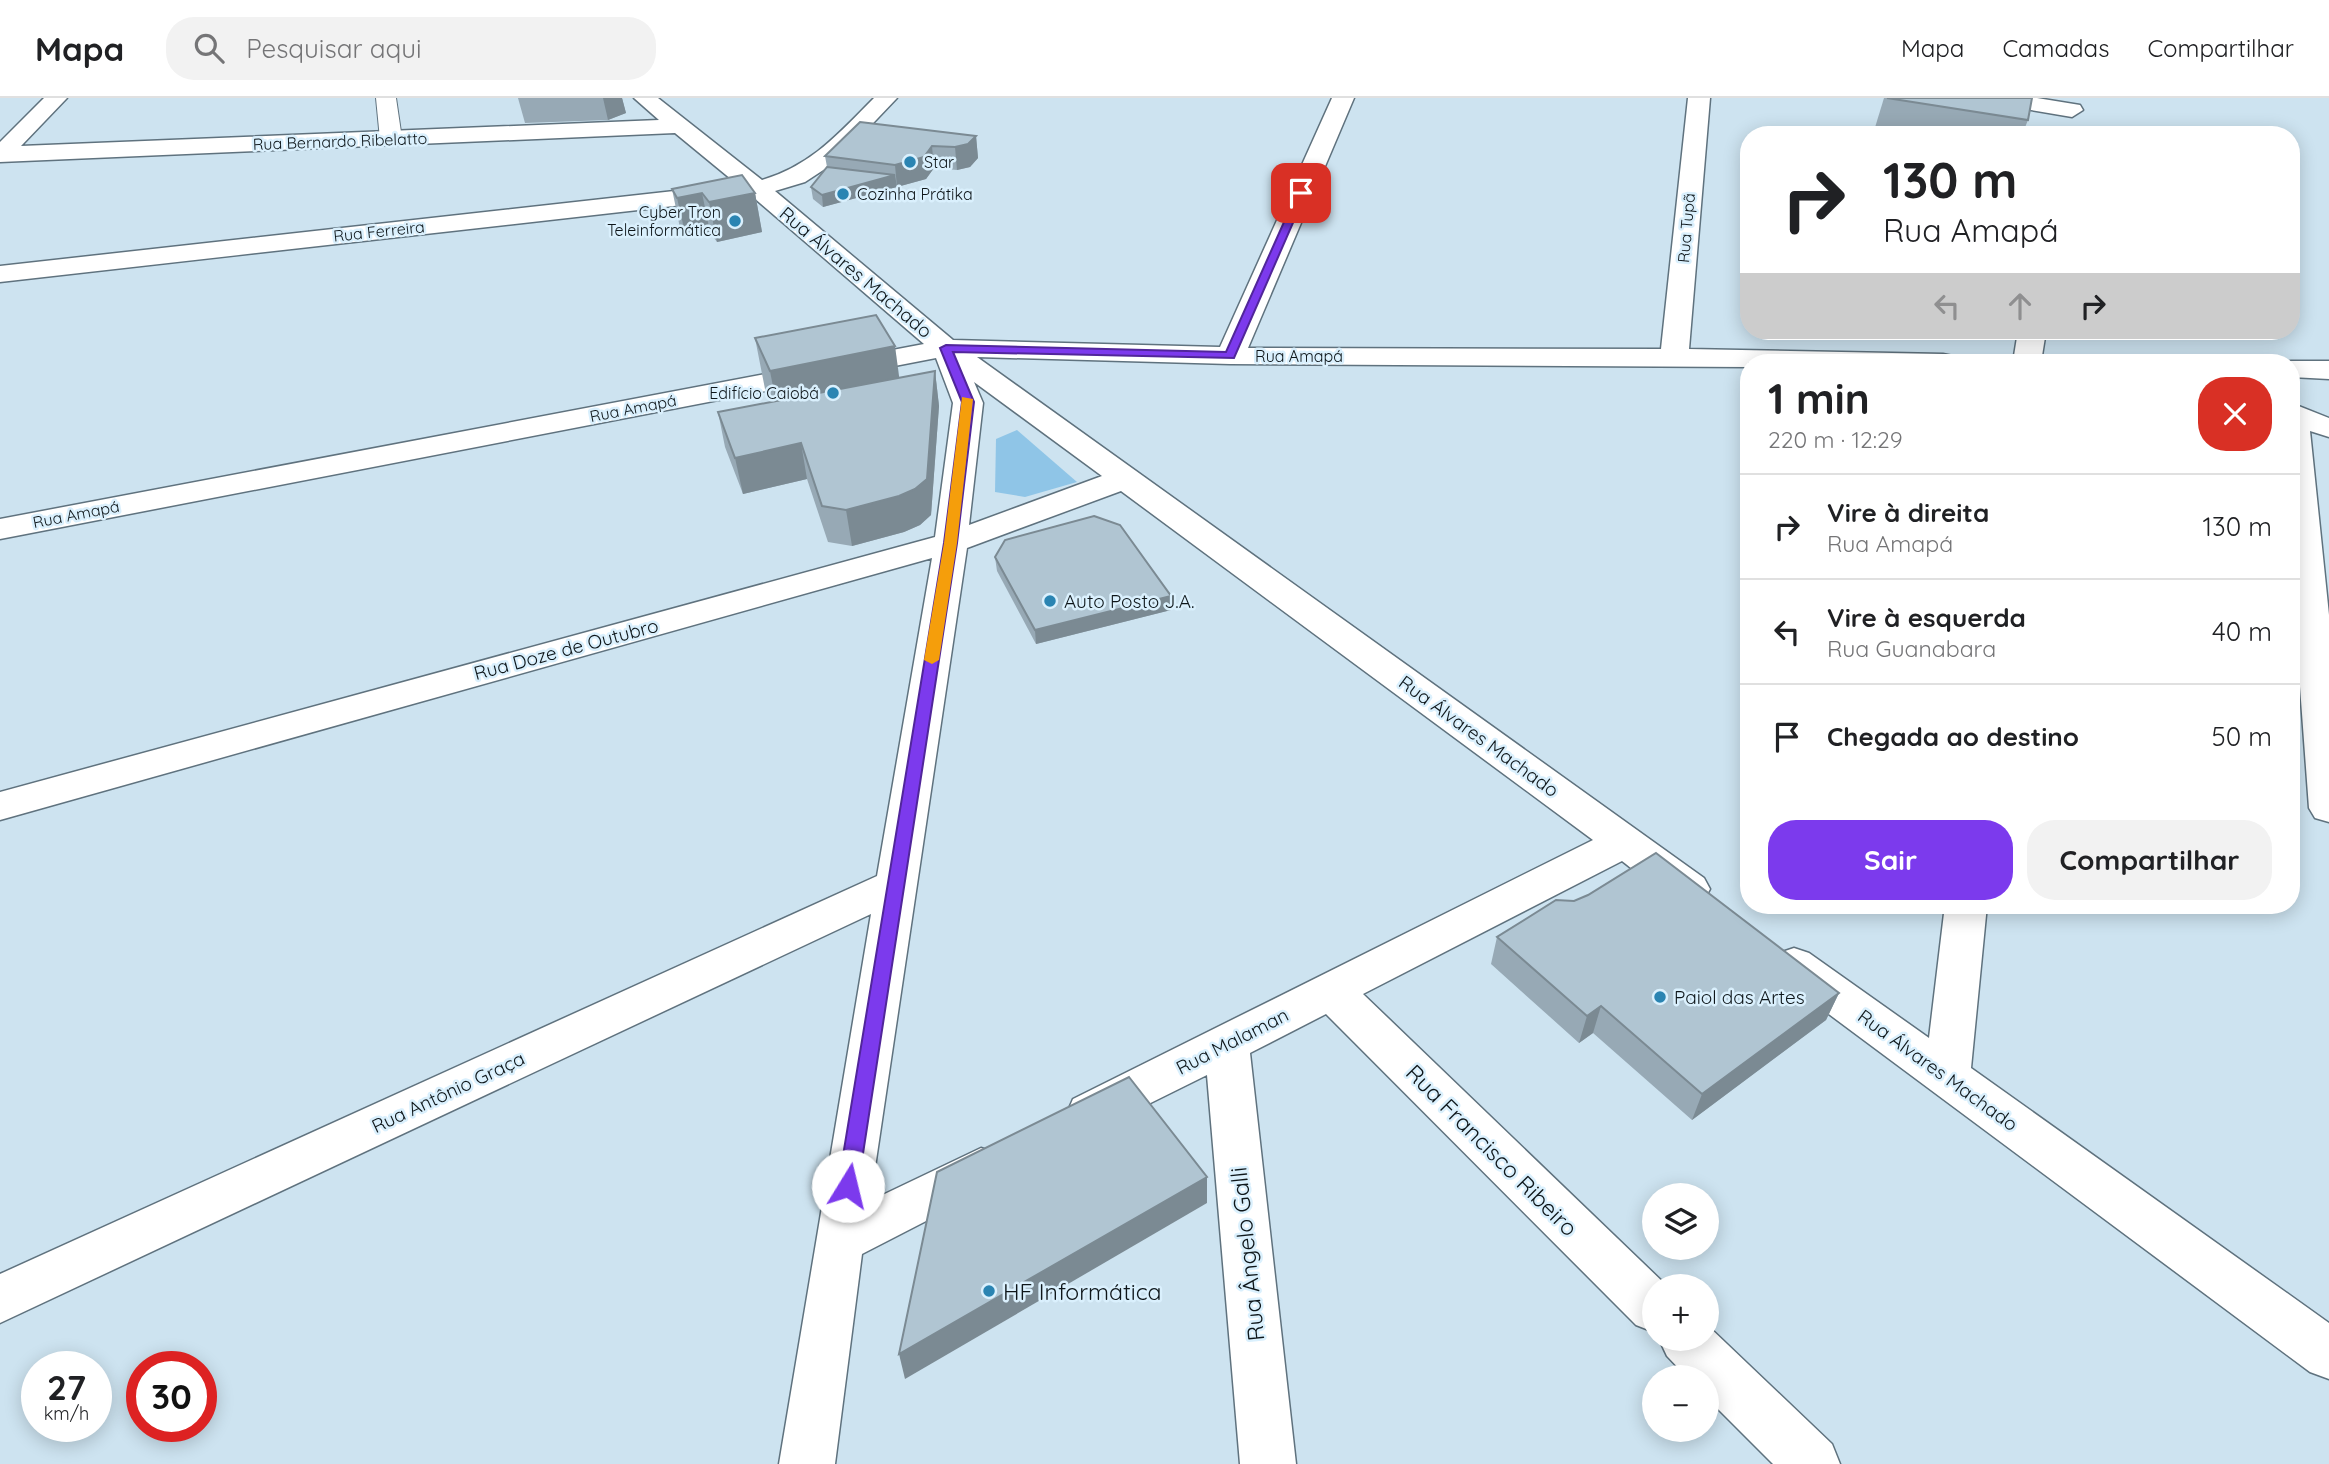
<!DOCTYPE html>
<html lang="pt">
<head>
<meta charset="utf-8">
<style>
	body { margin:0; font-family:Quicksand,sans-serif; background:#f2f2f2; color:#202124; height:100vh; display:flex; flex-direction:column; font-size:26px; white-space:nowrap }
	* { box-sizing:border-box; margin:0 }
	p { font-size:23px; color:#757577 }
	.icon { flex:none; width:38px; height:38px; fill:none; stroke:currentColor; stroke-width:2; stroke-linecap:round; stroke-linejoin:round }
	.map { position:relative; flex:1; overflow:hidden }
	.details { position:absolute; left:1740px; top:256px; width:560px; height:560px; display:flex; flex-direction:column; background:#fff; border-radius:28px; box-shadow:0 4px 18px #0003 }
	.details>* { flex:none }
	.guide { position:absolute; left:1740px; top:28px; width:560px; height:214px; border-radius:28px; box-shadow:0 4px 18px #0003; background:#fff; color:#202124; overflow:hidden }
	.buttons { position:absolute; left:1642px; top:1085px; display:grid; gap:14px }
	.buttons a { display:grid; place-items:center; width:77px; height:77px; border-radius:50%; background:#fff; box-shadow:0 4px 18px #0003; font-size:35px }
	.speed { position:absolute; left:21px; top:1253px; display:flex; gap:14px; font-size:35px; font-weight:700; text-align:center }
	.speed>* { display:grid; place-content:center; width:91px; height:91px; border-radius:50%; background:#fff; box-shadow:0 4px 18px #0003; line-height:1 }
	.speed small { font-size:18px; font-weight:400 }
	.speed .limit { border:10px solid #d22; background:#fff; color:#111 }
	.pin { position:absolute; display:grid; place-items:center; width:60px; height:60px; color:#fff; margin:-30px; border-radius:14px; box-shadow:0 4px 10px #0006 }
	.me { position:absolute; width:77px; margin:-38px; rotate:9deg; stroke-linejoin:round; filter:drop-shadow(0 0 5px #0008) }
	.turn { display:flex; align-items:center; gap:24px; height:147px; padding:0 28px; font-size:32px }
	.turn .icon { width:91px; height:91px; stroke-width:2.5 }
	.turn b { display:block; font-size:49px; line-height:60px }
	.lanes { display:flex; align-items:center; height:66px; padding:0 28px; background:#0003; justify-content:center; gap:35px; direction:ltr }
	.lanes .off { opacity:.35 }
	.round { display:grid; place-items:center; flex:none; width:74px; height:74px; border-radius:28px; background:#f2f2f2 }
	.summary { display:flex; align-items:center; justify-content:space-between; height:119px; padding:0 28px }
	h1 { font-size:42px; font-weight:700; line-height:52px }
	.action { display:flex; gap:14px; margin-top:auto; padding:14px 28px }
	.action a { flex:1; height:80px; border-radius:28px; background:#7c3aed; color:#fff; font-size:28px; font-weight:700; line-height:80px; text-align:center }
	.action a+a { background:#f2f2f2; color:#202124 }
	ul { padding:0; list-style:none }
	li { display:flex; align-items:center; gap:21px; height:105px; padding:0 28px; border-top:2px solid #e0e0e0 }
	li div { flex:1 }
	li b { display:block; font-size:26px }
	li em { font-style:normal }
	header { display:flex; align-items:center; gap:42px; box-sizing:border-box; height:98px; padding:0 35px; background:#fff; border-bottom:2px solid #e0e0e0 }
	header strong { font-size:33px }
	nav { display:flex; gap:38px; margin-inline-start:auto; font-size:24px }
	.search { width:490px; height:63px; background:#f2f2f2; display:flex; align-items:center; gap:18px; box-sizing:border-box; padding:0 24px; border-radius:28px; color:#757577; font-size:26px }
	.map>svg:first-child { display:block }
	.green { fill:#8fc5e7 }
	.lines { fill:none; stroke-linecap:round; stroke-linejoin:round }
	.lane-casing { stroke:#5f727e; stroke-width:2 }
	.street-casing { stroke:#5f727e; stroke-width:3 }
	.lane { fill:#fff; fill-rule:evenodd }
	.street { fill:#fff; fill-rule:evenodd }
	.wall { fill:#97a9b5 }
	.shaded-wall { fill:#7b8a93 }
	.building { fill:#b0c5d2; stroke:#7b8a93; stroke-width:2 }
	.route { fill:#7c3aed; stroke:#51269a; stroke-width:2 }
	.slow { fill:#f59e0b }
	.poi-dot { fill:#2a84b2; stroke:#daf0fd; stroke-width:2.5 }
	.labels { text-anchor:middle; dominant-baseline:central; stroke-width:5; stroke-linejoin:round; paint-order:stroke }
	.far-street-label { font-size:16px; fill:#0e161a; stroke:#daf0fd }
	.far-poi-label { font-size:16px; fill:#0e161a; stroke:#daf0fd; text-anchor:start }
	.street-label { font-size:19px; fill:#0e161a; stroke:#daf0fd }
	.poi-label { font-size:19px; fill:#0e161a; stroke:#daf0fd; text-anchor:start }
	.near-street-label { font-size:23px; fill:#0e161a; stroke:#daf0fd }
	.near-poi-label { font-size:23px; fill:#0e161a; stroke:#daf0fd; text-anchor:start }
</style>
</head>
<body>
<header>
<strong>Mapa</strong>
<div class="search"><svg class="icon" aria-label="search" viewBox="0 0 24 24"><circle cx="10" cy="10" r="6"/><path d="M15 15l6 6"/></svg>Pesquisar aqui</div>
<nav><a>Mapa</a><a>Camadas</a><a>Compartilhar</a></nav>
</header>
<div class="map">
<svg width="2329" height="1366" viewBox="0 0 2329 1366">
	<rect width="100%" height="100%" fill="#cde3f0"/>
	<path class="green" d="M1017 332 1077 384 1025 399 995 394 996 341Z"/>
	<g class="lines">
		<g class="lane-casing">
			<path id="lane" d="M376 0H396L402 41 399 46H383L380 41Z"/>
		</g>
		<g class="street-casing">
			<g id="street">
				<path d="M44 0H67L21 48 659 22 634 0H658L762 82C812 67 838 36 874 0H897L837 63 805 84 775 93 953 242 1220 249 1332 0H1354L1248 250 1661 251 1688 0H1710L1689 251 1943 256 1953 258 1957 264H1748V269L1230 266 977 259 1704 780 1710 791 1704 802C1672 811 1646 781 1622 763L1363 896 1667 1188H1654V1234L1636 1227 1326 916 1250 955 1296 1366H1240L1207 977 1090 1035 1073 1029 1067 1015 1073 1001 1593 742 1121 393 967 450 870 1103 981 1050 998 1056 1005 1071 998 1086 862 1156 835 1366H779L871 816 0 1225V1176L877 778 932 460 0 722V694L935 439 953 305 936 260 0 441V421L924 246 753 99 0 184V168L737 86 675 35 0 64V44ZM974 284 1102 378 969 427 983 305Z"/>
				<path d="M1985 0H2037L2080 7 2083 12 2072 19 1996 6Z"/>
				<path d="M2018 233H2046L2041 264H2013Z"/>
				<path d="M2291 263H2329V281L2291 279V264H2284Z"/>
				<path d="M2291 305 2329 320V339L2310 333 2329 517V724L2315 720 2309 710 2291 467Z"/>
				<path d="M1945 807H1987L1971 970 2329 1225V1281L2310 1274 1779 879 1772 867 1779 855 1794 850 1809 855 1929 940Z"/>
				<path d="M1706 1226 1832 1346 1840 1366H1773L1706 1299V1279H1687L1667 1258 1659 1241H1706Z"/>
			</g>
		</g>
		<use href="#lane" class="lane"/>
		<use href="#street" class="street"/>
	</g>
	<g class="wall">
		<path d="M518 0H622L626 15 608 22 525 25Z"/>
		<path d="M1884 0H2032L2028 22 2022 37 1873 36Z"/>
		<path d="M976 38 978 60 970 69 957 72 934 70 926 81 823 109 813 101 811 89 827 69 825 58Z"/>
		<path d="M672 91 755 95 762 134 717 144 710 134 686 139 680 130Z"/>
		<path d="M2096 233H2194L2190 241 2097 242Z"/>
		<path d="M755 240 899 280 935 273 939 308 931 417 920 427 904 434 852 448 828 444 807 381 743 396 725 349 718 314 771 304 765 291Z"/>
		<path d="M995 459 1171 512 1036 546 997 473Z"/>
		<path d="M1497 839 1839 895 1826 922 1692 1022 1593 935 1579 945 1491 866Z"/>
	</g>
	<g class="shaded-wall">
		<path d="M603 0H622L626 15 608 22Z"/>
		<path d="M976 38 978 60 970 69 957 72 955 49Z"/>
		<path d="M932 48 934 70 926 81 897 89 895 67Z"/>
		<path d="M895 77 897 89 823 109 822 97Z"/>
		<path d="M702 95 710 134 686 139 677 100Z"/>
		<path d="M755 95 762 134 717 144 709 104Z"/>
		<path d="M895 248 902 300 780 325 770 273Z"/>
		<path d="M935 273 939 308 931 417 920 427 904 434 852 448 846 412Z"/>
		<path d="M801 345 807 381 743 396 735 360Z"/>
		<path d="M1171 498V512L1036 546 1035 532Z"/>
		<path d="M1839 895 1826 922 1692 1022 1702 996Z"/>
		<path d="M1601 908 1593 935 1579 945 1587 918Z"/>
		<path d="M1207 1079V1105L905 1281 899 1256Z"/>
	</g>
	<g class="building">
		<path d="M1887 0H2032L2028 22Z"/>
		<path d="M860 24 976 38 968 46 955 49 932 48 924 59 895 67 825 58Z"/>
		<path d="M827 69 895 77 822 97 811 89Z"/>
		<path d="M742 77 755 95 709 104 702 95 677 100 672 91Z"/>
		<path d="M876 217 895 248 770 273 755 240Z"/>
		<path d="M935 273 927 381 915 391 899 398 846 412 822 408 801 345 735 360 718 314Z"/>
		<path d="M1094 418 1120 427 1171 498 1035 532 995 459 1005 442Z"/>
		<path d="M1656 755 1839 895 1702 996 1601 908 1587 918 1497 839 1556 802 1574 803 1588 797Z"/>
		<path d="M1129 979 1207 1079 899 1256 937 1074Z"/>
	</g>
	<path class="route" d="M1301 92 1306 95 1234 260 953 254 974 304 957 445 858 1088 855 1095 848 1097 841 1095 838 1088 944 445 962 304 940 250 946 247 1226 254 1297 95Z"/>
	<path class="slow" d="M962 299 973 301 957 445 939 562 932 566 924 562 944 445Z"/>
	<g class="poi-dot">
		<circle cx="910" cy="64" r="7"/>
		<circle cx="843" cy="96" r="7"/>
		<circle cx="735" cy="123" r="7"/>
		<circle cx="833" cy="295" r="7"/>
		<circle cx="1050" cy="503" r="7"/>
		<circle cx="1660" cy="899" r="7"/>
		<circle cx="989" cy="1193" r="7"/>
	</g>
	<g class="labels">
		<g class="far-street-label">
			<text transform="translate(340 43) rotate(-2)">Rua Bernardo Ribelatto</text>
			<text transform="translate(1686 130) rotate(-85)">Rua Tupã</text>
			<text transform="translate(379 133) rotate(-6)">Rua Ferreira</text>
			<text x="1299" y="258">Rua Amapá</text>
			<text transform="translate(633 310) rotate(-11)">Rua Amapá</text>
			<text transform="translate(76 416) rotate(-11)">Rua Amapá</text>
		</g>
		<g class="far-poi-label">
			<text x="924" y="64">Star</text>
			<text x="857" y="96">Cozinha Prátika</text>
			<text x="721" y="114" text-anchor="end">Cyber Tron<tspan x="721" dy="18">Teleinformática</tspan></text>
			<text x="819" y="295" text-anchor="end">Edifício Caiobá</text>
		</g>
		<g class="street-label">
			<text transform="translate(856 174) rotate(40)">Rua Álvares Machado</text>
			<text transform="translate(566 551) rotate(-15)">Rua Doze de Outubro</text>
			<text transform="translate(1479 638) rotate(36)">Rua Álvares Machado</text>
			<text transform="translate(1232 943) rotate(-27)">Rua Malaman</text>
			<text transform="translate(1938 972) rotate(36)">Rua Álvares Machado</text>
			<text transform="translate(448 994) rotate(-25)">Rua Antônio Graça</text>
		</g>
		<g class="poi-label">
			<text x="1064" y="503">Auto Posto J.A.</text>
			<text x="1674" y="899">Paiol das Artes</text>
		</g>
		<g class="near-street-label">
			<text transform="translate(1492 1052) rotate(45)">Rua Francisco Ribeiro</text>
			<text transform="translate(1247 1156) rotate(-96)">Rua Ângelo Galli</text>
		</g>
		<g class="near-poi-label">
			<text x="1003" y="1193">HF Informática</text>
		</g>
	</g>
</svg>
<div class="buttons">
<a><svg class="icon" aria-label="layers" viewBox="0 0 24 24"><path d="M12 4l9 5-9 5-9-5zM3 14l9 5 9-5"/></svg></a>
<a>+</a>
<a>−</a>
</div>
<div class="speed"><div>27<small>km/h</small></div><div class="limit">30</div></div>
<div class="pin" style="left:1301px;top:95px;background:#d93025"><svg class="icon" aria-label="arrive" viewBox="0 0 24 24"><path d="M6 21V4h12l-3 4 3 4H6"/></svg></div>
<svg class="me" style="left:848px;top:1088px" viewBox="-20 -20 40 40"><circle r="19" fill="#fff"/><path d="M0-13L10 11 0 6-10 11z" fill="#7c3aed"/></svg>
<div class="guide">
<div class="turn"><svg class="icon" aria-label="right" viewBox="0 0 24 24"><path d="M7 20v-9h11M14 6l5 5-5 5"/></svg><div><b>130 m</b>Rua Amapá</div></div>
<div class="lanes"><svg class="icon off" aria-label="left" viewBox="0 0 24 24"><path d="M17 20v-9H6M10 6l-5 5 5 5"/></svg><svg class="icon off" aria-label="ahead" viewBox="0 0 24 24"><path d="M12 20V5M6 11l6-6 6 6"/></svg><svg class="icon" aria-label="right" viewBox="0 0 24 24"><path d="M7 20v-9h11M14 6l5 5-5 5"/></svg></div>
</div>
<section class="details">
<div class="summary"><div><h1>1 min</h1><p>220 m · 12:29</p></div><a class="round" style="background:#d93025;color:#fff"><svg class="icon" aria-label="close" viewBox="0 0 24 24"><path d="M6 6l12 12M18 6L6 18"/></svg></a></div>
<ul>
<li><svg class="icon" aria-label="right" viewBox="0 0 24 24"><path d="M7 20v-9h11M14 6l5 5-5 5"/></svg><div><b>Vire à direita</b><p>Rua Amapá</p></div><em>130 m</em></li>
<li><svg class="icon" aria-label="left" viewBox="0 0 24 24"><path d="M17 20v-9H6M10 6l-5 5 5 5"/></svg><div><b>Vire à esquerda</b><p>Rua Guanabara</p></div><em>40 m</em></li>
<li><svg class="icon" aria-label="arrive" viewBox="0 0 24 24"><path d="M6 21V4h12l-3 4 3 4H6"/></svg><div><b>Chegada ao destino</b></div><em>50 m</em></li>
</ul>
<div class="action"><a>Sair</a><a>Compartilhar</a></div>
</section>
</div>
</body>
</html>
